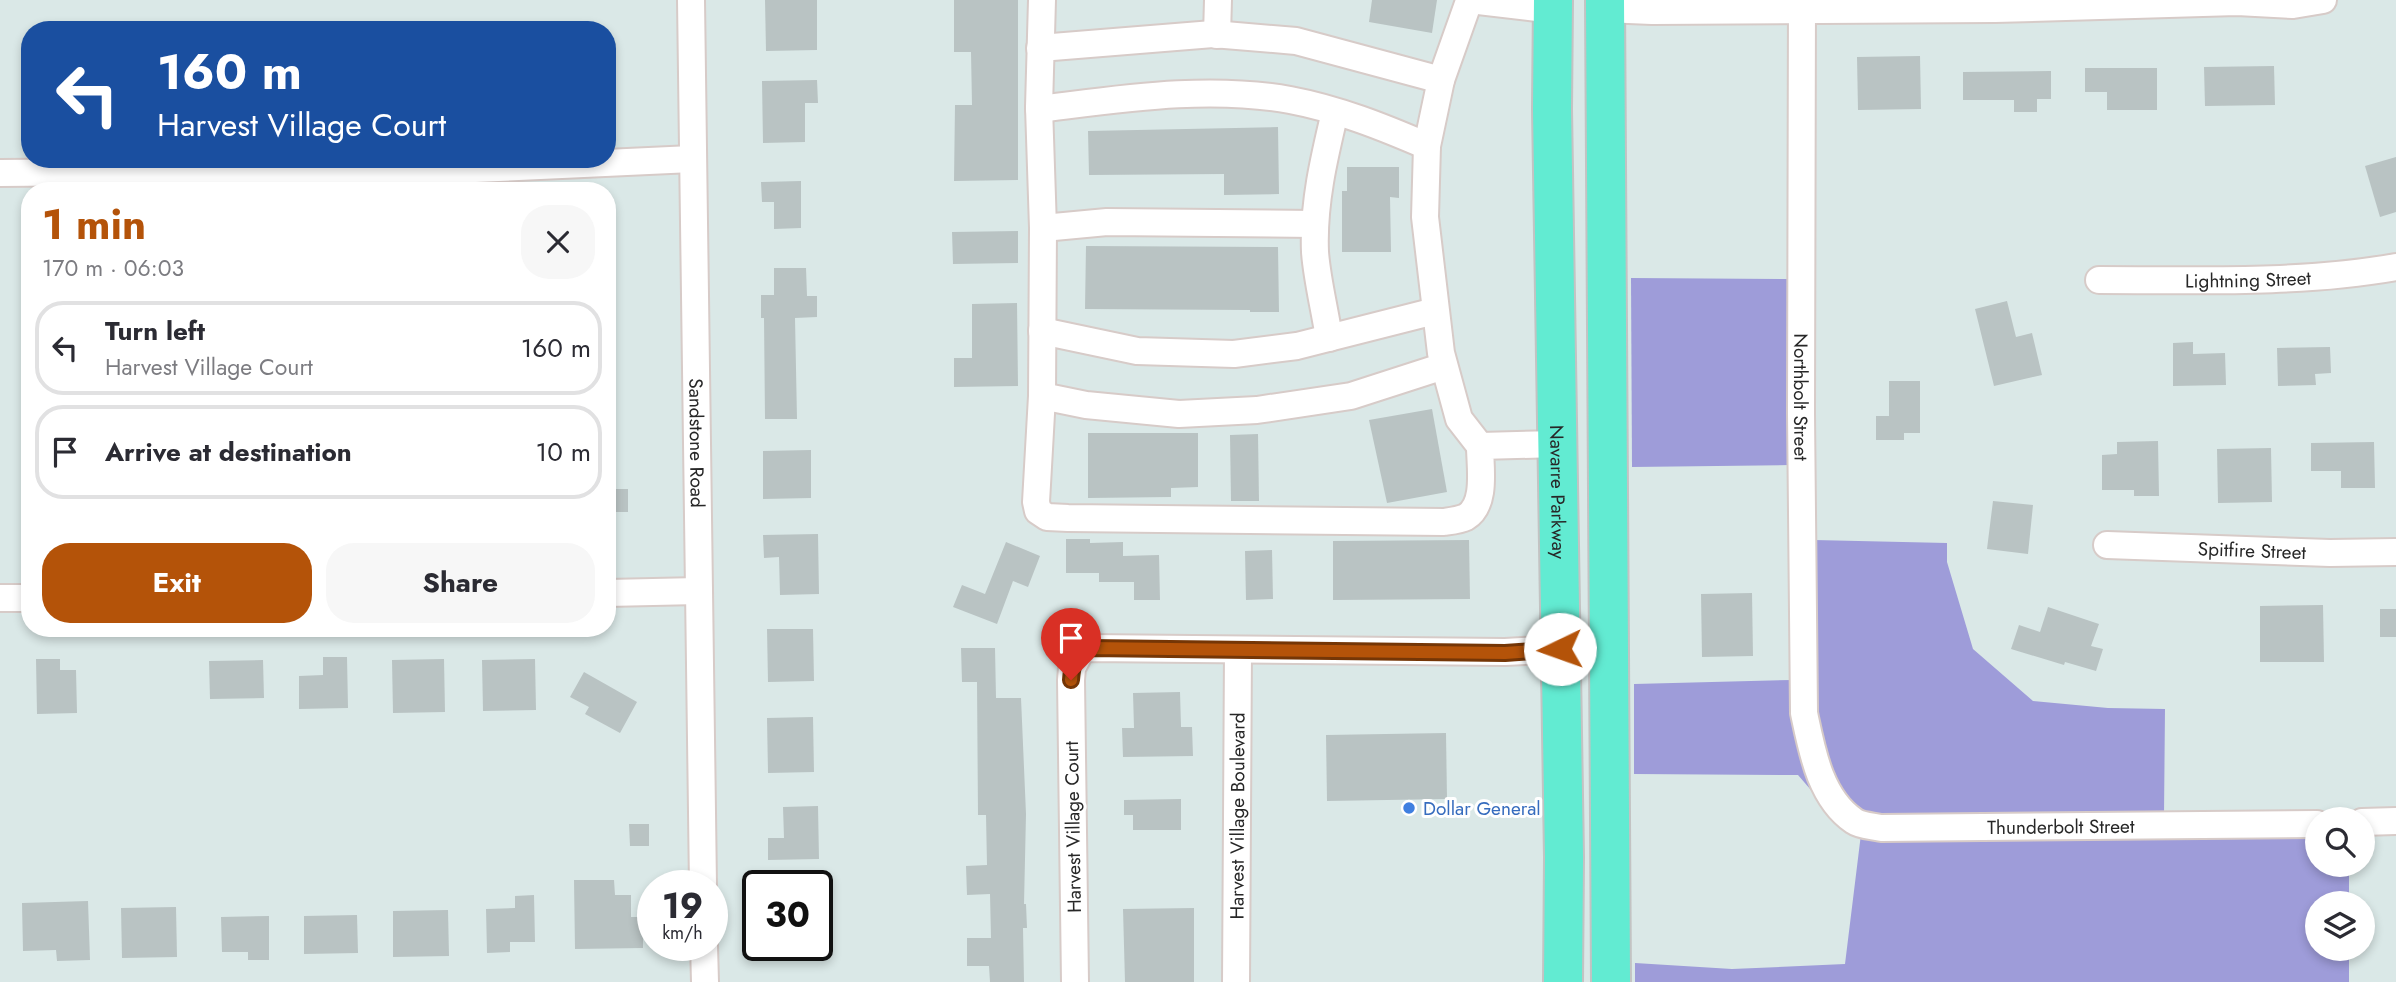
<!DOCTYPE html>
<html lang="en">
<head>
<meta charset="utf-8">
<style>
	body { margin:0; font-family:Jost,sans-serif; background:#f7f7f7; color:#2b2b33; height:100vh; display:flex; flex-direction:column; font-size:26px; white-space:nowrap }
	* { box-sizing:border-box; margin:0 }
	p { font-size:23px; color:#7c7c81 }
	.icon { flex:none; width:38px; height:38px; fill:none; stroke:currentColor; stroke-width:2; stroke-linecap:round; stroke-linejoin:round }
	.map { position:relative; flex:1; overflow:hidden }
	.side { position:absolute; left:21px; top:182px; width:595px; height:455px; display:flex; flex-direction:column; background:#fff; border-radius:28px; box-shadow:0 4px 10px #0003 }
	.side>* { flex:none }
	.hud { position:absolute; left:21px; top:21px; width:595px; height:147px; border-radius:28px; box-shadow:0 4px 10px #0003; background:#1a4fa0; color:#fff; overflow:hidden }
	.controls { position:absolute; left:2305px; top:807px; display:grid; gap:14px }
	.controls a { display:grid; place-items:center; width:70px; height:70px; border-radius:50%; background:#fff; box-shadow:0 4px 10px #0003; font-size:35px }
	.speed { position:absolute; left:637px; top:870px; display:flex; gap:14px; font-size:35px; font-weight:700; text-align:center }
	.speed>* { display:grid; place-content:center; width:91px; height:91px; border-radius:50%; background:#fff; box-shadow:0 4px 10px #0003; line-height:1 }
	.speed small { font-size:18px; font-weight:400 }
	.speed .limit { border:4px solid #111; border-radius:10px; background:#fff; color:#111 }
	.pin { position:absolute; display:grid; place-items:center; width:60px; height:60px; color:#fff; margin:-72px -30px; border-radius:50% 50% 50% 0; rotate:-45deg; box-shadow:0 0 7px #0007 }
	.pin .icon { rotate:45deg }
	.me { position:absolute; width:77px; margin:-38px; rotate:267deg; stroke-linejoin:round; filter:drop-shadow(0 0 5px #0008) }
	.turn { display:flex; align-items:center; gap:24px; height:147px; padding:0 21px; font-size:32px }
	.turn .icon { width:91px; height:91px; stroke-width:2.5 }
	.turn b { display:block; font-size:49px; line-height:60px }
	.round { display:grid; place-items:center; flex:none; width:74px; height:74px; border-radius:28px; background:#f7f7f7 }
	.head { display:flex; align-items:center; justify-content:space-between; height:119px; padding:0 21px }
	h1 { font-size:42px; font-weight:700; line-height:52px; color:#b45309 }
	.cta { display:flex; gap:14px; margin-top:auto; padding:14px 21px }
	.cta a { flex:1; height:80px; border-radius:28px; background:#b45309; color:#fff; font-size:28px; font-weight:700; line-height:80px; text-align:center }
	.cta a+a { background:#f7f7f7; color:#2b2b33 }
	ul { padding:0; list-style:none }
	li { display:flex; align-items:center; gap:21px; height:94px; margin:0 14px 10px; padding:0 7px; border:4px solid #e1e1e2; border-radius:28px }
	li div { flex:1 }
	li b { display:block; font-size:26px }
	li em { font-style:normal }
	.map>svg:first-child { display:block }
	.green { fill:#9e9cd9 }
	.building { fill:#b9c3c3 }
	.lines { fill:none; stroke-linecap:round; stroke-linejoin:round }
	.minor-casing { stroke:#d7cbc8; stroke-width:30 }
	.highway-casing { stroke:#c3c3c3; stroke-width:42 }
	.minor { stroke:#fff; stroke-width:26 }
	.highway { stroke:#62ebd2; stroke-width:38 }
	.route-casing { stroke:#753606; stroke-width:18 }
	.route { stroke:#b45309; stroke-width:12 }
	.shop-dot { fill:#3f7fe0; stroke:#fff; stroke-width:2.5 }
	.labels { text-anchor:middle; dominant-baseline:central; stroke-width:6; stroke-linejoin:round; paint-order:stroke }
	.street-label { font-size:19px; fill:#272727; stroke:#fff }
	.shop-label { font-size:19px; fill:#366cbe; stroke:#fff; text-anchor:start }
</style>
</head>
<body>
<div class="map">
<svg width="2396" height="982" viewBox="0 0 2396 982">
	<rect width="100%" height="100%" fill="#dae8e7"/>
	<g class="green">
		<path d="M1631 278 1790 279V465L1632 467Z"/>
		<path d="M1814 540 1947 543V562L1973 649 2033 701 2108 708 2165 709 2164 815 1882 818 1862 814 1846 799 1824 752 1816 712Z"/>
		<path d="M1792 680 1823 804 1798 775 1634 774V684Z"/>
		<path d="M1861 834H2317V864L2349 865V903H2317V948L2349 949V982H1635V963L1732 969 1845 964Z"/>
	</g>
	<g class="building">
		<path d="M765 0H817V50L766 51Z"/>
		<path d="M954 0H1018V180L954 181 955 105H972L971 52H954Z"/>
		<path d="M1372 0H1437L1432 33 1369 22Z"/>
		<path d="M1920 56 1921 109 1858 110 1857 57Z"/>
		<path d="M2274 66 2275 105 2205 106 2204 67Z"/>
		<path d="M2085 68H2157V110H2107V92H2085Z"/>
		<path d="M2051 71V99H2037V112H2014V100H1963V72Z"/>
		<path d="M817 80 818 103H805V142L763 143 762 81Z"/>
		<path d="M1278 127 1279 194 1224 195V174L1089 175 1088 131Z"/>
		<path d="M2396 157V212L2380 217 2365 166Z"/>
		<path d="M1347 167H1399V198L1390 197 1391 252H1342V191H1347Z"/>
		<path d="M801 181V228L774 229V202H762L761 182Z"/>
		<path d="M1018 231V263L953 264 952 232Z"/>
		<path d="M1086 246 1278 247 1279 312H1250V310L1085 309Z"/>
		<path d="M774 268H806L807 296H817V317L795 318 797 419H765L764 318H761V295H774Z"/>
		<path d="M2007 301 2016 337 2032 333 2042 375 1994 386 1975 309Z"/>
		<path d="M1017 303 1018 386 954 387V358H972V304Z"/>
		<path d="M2193 342V354L2225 353 2226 385 2173 386V343Z"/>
		<path d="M2330 347 2331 373 2315 374 2316 385 2278 386 2277 348Z"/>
		<path d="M1889 381H1920V433H1904V440H1876V416H1889Z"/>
		<path d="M1432 409 1447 492 1387 503 1369 420Z"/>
		<path d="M1088 433H1198V487L1171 488V497L1088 498Z"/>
		<path d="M1258 434 1259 501H1231L1230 435Z"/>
		<path d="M2158 441 2159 496H2134V490H2102V455L2117 454V442Z"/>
		<path d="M2374 442 2375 488H2341V471H2311V443Z"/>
		<path d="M2271 448 2272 502 2218 503 2217 449Z"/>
		<path d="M811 450V498L763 499V451Z"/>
		<rect x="607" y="489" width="21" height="23"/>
		<path d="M1993 501 2033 505 2028 554 1987 549Z"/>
		<path d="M818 534 819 594 780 595 779 557 764 558 763 535Z"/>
		<path d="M1066 539H1090V543L1123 542V556L1159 555 1160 600H1134V582H1099V573H1066Z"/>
		<path d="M1469 540 1470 599 1333 600V541Z"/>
		<path d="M1006 542 1040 556 1028 587 1013 581 997 624 953 607 962 585 985 594Z"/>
		<path d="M1272 550 1273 599 1246 600 1245 551Z"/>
		<path d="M1752 593 1753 656 1702 657 1701 594Z"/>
		<path d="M2323 605 2324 662H2260V606Z"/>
		<path d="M2048 607 2099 624 2091 646 2103 649 2096 671 2065 662 2064 665 2011 649 2019 625 2040 632Z"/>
		<rect x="2380" y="609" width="16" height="28"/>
		<path d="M767 629H813L814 681 768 682Z"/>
		<path d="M961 648H995L996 698H1021L1026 814 1024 904H1026L1027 928H1023L1024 982H990L989 966H967V938H991L990 894 967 895 966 866 987 865 986 815H978L977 682H962Z"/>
		<path d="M323 657H347L348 708 299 709V676L323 675Z"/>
		<path d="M36 659H60V670H76L77 713 37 714Z"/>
		<path d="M444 659 445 712 393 713 392 660Z"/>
		<path d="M535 659 536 710 483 711 482 660Z"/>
		<path d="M263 660 264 698 210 699 209 661Z"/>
		<path d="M584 672 637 702 620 733 585 714 589 707 570 697Z"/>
		<path d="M1180 692 1181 727H1192L1193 756 1123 757 1122 728H1134L1133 693Z"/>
		<path d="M813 717 814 772 768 773 767 718Z"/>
		<path d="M1446 733 1447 799 1327 801 1326 735Z"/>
		<path d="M1181 799V830H1133V815H1124V800Z"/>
		<path d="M818 806 819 859 768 860V838H784L783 807Z"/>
		<path d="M629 824H649V846H630Z"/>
		<path d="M574 880H614L615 895H631V917H643V948L575 949Z"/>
		<path d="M534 895 535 942H510V952L487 953 486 909 515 908V896Z"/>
		<path d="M88 901 90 960 57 961 56 950 23 951 22 903Z"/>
		<path d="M176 907 177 957 122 958 121 908Z"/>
		<path d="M1194 908V982H1125L1123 909Z"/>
		<path d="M448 910 449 956 393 957V911Z"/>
		<path d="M357 915 358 953 304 954V916Z"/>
		<path d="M269 916V960H248V952H222L221 917Z"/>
	</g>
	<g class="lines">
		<g class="minor-casing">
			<g id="minor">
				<path id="s1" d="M691 0 703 886"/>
				<path d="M1042 0 1039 107 1043 228 1042 396 1036 502 1038 511 1047 517 1068 518 1444 522C1451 521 1460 520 1466 517 1487 504 1480 467 1480 446L1558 444"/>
				<path d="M1470 0 1553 10"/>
				<path id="s2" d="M1802 0 1801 413 1804 713C1812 751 1820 798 1854 821 1861 826 1873 826 1881 828L2317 824"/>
				<path d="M1469 1 1441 80 1427 146 1425 217 1441 353 1459 419 1480 446"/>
				<path d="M1605 9 1652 11 1995 9 2237 2 2293 5 2323 0"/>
				<path d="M1217 35 1218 0"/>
				<path d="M1040 48 1213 34 1296 41 1441 80"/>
				<path d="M1039 109C1121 99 1207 85 1290 100 1338 109 1383 127 1427 146"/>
				<path d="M0 173 475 169 692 159"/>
				<path d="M1043 228 1107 222 1315 224"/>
				<path id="s3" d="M2099 280C2194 280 2302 284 2396 267"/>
				<path d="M1042 331 1137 351 1234 354 1297 346 1435 311"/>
				<path d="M1329 338C1325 310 1317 280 1315 252 1313 204 1324 158 1335 112"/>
				<path d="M1042 396 1086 405 1179 414 1257 410 1351 396 1444 366"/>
				<path id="s4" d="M2107 545 2330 553 2396 552"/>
				<path d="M607 593 699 591"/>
				<path d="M0 598H30"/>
				<path d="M2362 822 2396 821"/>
				<path d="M704 945 705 982"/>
				<path d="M1075 982 1071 680 1072 668 1081 651 1089 648 1505 652 1561 649"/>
				<path id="s5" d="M1236 982 1238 651"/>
			</g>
		</g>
		<g class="highway-casing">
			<g id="highway">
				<path id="s6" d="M1553 0 1552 109 1564 857 1563 982"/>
				<path d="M1605 0 1611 982"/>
			</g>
		</g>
		<use href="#minor" class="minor"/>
		<use href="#highway" class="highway"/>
	</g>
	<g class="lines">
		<g class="route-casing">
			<path id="route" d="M1071 680C1072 665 1075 654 1089 648L1505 653 1560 649"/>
		</g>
		<use href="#route" class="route"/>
	</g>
	<circle class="shop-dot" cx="1409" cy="808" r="7"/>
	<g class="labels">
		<g class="street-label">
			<text stroke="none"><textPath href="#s3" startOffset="149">Lightning Street</textPath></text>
			<text stroke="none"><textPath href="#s2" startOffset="397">Northbolt Street</textPath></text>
			<text stroke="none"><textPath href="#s1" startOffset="443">Sandstone Road</textPath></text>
			<text stroke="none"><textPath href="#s6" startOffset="492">Navarre Parkway</textPath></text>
			<text stroke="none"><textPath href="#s4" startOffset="145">Spitfire Street</textPath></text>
			<text stroke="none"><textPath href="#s5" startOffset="166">Harvest Village Boulevard</textPath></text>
			<text stroke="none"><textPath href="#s2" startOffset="1043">Thunderbolt Street</textPath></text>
			<text transform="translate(1073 827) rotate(-91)">Harvest Village Court</text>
		</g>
		<g class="shop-label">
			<text x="1423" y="808">Dollar General</text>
		</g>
	</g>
</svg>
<div class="controls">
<a><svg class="icon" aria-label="search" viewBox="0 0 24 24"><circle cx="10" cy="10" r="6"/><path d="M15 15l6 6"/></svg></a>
<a><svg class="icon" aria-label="layers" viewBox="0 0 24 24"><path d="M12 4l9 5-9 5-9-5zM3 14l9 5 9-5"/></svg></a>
</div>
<div class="speed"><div>19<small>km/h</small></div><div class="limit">30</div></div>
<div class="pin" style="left:1071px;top:680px;background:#d93025"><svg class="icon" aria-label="arrive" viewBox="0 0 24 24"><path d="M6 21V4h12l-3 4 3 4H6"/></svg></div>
<svg class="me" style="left:1560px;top:649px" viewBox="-20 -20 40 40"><circle r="19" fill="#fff"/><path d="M0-13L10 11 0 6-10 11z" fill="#b45309"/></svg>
<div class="hud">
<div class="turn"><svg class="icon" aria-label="left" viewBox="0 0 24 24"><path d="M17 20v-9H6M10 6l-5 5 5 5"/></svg><div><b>160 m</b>Harvest Village Court</div></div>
</div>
<section class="side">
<div class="head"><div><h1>1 min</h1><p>170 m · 06:03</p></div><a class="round"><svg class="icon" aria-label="close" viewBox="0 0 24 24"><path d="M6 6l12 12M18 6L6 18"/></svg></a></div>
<ul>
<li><svg class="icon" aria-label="left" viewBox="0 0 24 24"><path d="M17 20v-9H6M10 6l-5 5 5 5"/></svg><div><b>Turn left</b><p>Harvest Village Court</p></div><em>160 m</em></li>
<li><svg class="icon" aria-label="arrive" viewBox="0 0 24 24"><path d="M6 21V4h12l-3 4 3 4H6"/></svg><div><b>Arrive at destination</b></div><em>10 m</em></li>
</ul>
<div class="cta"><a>Exit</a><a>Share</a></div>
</section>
</div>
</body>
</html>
